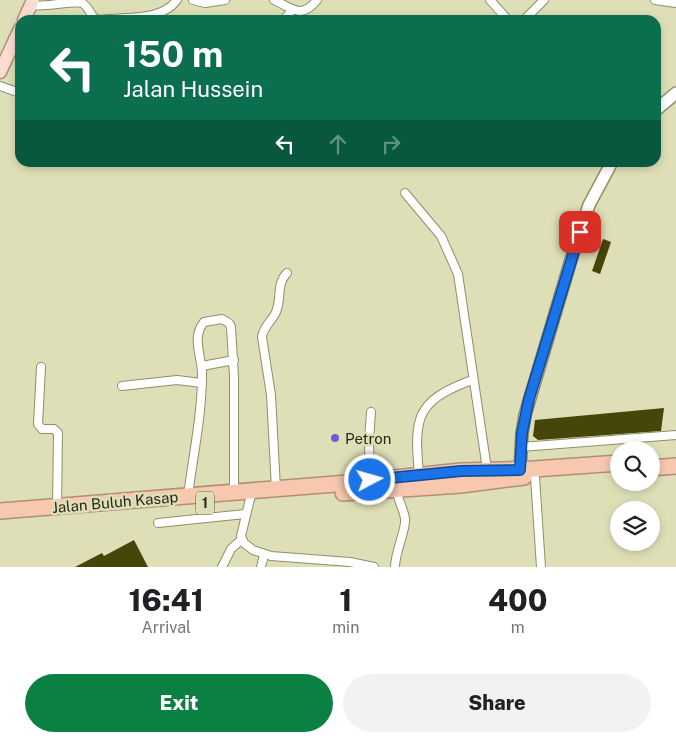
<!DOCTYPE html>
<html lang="en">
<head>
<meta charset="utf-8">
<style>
	body { margin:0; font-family:"Public Sans",sans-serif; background:#f2f2f2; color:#202124; height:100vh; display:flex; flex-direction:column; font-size:19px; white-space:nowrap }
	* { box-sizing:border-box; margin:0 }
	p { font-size:16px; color:#757577 }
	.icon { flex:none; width:28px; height:28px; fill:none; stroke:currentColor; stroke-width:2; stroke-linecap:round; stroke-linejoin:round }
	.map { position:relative; height:567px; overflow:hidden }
	.drawer { display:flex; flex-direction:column; background:#fff; flex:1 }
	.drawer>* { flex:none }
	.top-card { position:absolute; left:15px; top:15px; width:646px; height:152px; border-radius:15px; box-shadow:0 2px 8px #0003; background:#0b6e4f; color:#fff; overflow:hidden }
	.fabs { position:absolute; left:610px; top:441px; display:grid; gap:10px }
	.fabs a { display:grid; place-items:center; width:50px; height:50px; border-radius:50%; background:#fff; box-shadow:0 2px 8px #0003; font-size:25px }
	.pin { position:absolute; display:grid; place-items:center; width:42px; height:42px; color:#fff; margin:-21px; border-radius:10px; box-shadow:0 2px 8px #0006 }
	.me { position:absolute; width:55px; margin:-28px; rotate:84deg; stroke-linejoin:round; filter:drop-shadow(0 0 4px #0008) }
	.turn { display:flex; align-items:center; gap:18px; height:105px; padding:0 25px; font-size:22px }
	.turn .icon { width:65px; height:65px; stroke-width:2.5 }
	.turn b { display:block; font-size:35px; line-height:42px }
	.lanes { display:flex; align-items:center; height:48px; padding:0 25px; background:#0003; justify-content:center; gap:25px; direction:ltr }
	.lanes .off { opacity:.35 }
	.eta { display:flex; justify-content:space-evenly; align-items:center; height:85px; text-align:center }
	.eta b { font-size:30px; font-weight:800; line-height:35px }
	.button { display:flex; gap:10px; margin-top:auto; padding:10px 25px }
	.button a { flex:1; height:58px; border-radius:30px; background:#0b8043; color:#fff; font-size:20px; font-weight:800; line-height:58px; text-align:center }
	.button a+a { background:#f2f2f2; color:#202124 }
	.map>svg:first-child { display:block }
	.building { fill:#47460a }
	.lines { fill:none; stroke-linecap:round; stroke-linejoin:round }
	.street-casing { stroke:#8e8f69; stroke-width:10 }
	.secondary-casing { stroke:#8e8f69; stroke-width:14 }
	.primary-casing { stroke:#af8f7a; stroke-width:15 }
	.highway-casing { stroke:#af8f7a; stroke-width:18 }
	.street { stroke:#fff; stroke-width:8 }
	.secondary { stroke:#fff; stroke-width:11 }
	.primary { stroke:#faddce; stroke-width:12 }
	.highway { stroke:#f7c7ae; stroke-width:15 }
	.route-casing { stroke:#114b97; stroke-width:12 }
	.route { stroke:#1a73e8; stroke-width:9 }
	.poi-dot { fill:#725ad4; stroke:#dfdfb7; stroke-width:2 }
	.labels { text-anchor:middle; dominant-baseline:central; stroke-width:5; stroke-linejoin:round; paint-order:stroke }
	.shield { fill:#dfdfb7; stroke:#5f5f48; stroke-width:1 }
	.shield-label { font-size:14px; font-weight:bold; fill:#282819 }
	.poi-label { font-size:15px; fill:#282819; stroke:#dfdfb7; text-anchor:start }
	.street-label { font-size:15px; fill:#282819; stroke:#dfdfb7 }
</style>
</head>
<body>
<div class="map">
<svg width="676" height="567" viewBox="0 0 676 567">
	<rect width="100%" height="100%" fill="#dfdfb7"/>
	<g class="building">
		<path d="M603 239 611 242 600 274 592 271Z"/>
		<path d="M664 408 661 431 538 440 533 436 535 420Z"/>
		<path d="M134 540 148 567H75L102 553 104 556Z"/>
	</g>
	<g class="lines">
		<g class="street-casing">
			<g id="street">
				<path d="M193 0 205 3 225 0"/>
				<path d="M274 0C292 8 301 20 317 0"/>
				<path d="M490 0 508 20"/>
				<path d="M655 0 676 3"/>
				<path d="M31 5C45 8 72 0 82 3 88 6 90 14 95 19L101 20C125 16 161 22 177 0"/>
				<path d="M284 20 292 10"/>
				<path d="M524 20 544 0"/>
				<path d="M0 86 20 93"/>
				<path d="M405 193 441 236 458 274 487 469"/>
				<path d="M202 366 234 360"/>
				<path d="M41 367 38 424 42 429H54L58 433 57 507"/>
				<path d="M122 386 177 380 202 383"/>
				<path d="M521 447 676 435"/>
				<path d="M419 475C414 418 415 401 472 380"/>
				<path d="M535 477 541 567"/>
				<path d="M370 480 369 440 371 412"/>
				<path d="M276 489 271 395 262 337C263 327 272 321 276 312 282 298 276 284 287 273"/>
				<path d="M188 496C193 455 202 416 202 374 202 356 191 338 204 322L222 319 229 323 231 327 234 377V493"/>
				<path d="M250 499 241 536 244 543 253 550 271 556 350 562 374 567"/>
				<path d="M158 523 245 514"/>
				<path d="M222 567 231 549 242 539"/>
				<path d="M261 567 264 555"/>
				<path d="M395 567C395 552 406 530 405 520 405 510 397 501 397 489"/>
			</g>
		</g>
		<g class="secondary-casing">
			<g id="secondary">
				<path d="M656 110 676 93"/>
				<path d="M520 470 522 433 525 415 576 243 589 205 612 162"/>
			</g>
		</g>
		<g class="primary-casing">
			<g id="primary">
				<path d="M24 20 33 0"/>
				<path d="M0 72 20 29"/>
			</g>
		</g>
		<g class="highway-casing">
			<g id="highway">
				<path d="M651 468 676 466"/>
				<path d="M343 493 461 485 524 477"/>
				<path d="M0 511 348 483 461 471 534 469 619 463"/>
			</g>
		</g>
		<use href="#street" class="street"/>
		<use href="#secondary" class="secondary"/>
		<use href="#primary" class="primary"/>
		<use href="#highway" class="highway"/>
	</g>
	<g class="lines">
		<g class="route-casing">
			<path id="route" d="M370 480 461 471 520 470 522 433 529 399 580 232"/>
		</g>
		<use href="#route" class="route"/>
	</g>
	<circle class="poi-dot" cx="335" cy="438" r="5"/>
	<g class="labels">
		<rect class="shield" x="196" y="491.5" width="18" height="23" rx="4"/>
		<g class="shield-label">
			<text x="205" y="503">1</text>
		</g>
		<g class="poi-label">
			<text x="345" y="438">Petron</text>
		</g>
		<g class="street-label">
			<text transform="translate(115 502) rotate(-5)">Jalan Buluh Kasap</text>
		</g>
	</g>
</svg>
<div class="fabs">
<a><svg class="icon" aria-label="search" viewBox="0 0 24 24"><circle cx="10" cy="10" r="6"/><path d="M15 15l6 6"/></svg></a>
<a><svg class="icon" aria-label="layers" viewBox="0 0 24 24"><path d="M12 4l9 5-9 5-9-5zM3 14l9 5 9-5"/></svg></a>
</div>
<div class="pin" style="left:580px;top:232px;background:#d93025"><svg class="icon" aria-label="arrive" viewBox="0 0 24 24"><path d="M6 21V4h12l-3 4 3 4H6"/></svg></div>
<svg class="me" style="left:370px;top:480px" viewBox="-20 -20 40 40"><circle r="17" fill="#1a73e8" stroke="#fff" stroke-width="3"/><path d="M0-11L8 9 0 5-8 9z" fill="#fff"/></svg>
<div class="top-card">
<div class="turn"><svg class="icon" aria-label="left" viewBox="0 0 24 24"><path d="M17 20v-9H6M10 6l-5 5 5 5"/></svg><div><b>150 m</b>Jalan Hussein</div></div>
<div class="lanes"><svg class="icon" aria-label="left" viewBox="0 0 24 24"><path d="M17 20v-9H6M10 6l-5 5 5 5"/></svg><svg class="icon off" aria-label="ahead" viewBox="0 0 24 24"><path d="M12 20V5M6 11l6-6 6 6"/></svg><svg class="icon off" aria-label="right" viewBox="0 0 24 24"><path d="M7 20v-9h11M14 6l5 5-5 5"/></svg></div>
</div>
</div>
<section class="drawer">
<div class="eta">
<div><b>16:41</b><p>Arrival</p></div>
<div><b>1</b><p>min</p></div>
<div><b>400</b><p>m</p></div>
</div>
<div class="button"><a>Exit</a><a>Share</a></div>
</section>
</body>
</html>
